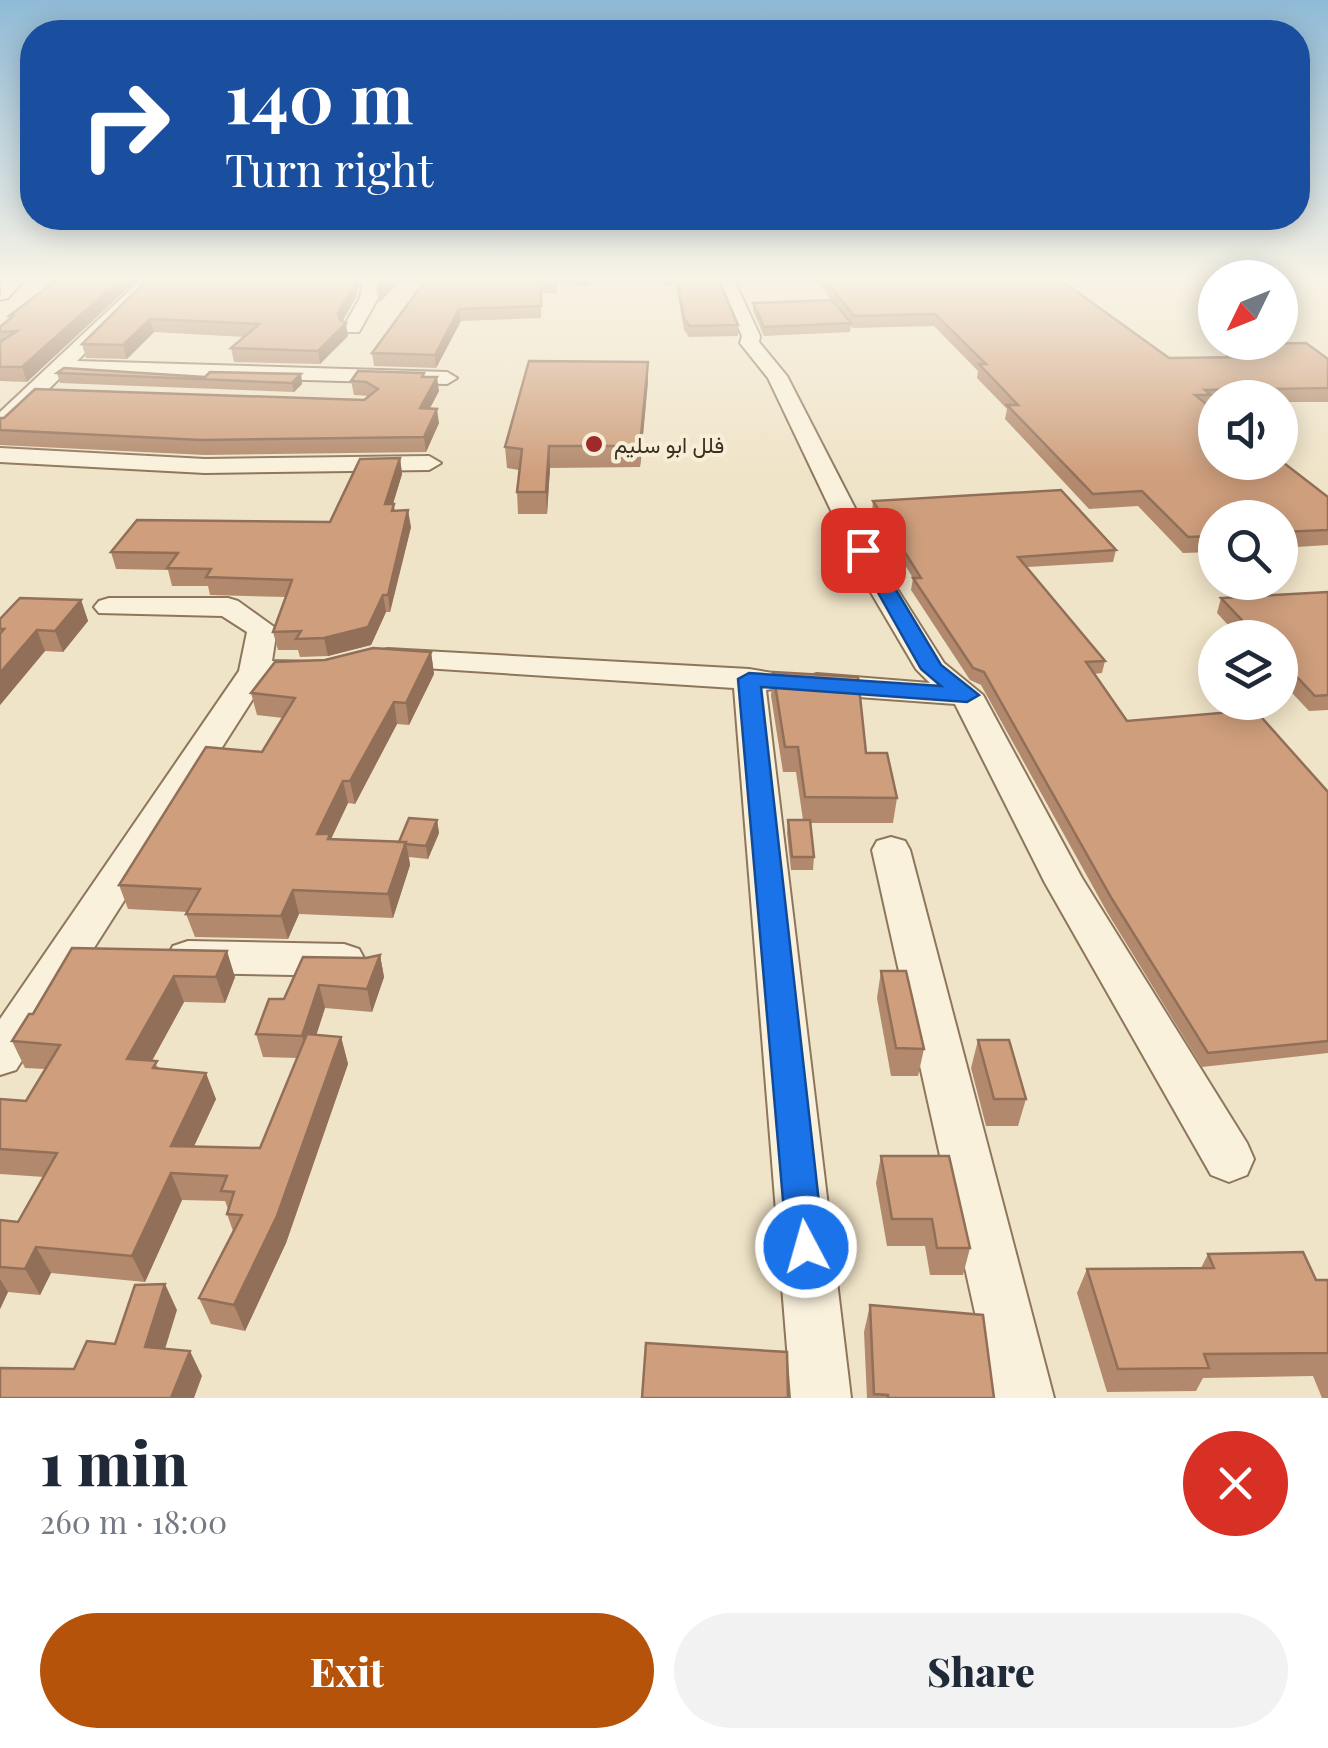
<!DOCTYPE html>
<html lang="en">
<head>
<meta charset="utf-8">
<style>
	body { margin:0; font-family:"Playfair Display",Vazirmatn,serif; background:#f2f2f3; color:#1f2937; height:100vh; display:flex; flex-direction:column; font-size:38px; white-space:nowrap }
	* { box-sizing:border-box; margin:0 }
	p { font-size:32px; color:#747a83 }
	.icon { flex:none; width:55px; height:55px; fill:none; stroke:currentColor; stroke-width:2; stroke-linecap:round; stroke-linejoin:round }
	.map { position:relative; height:1398px; overflow:hidden }
	.panel { display:flex; flex-direction:column; background:#fff; flex:1 }
	.panel>* { flex:none }
	.hud { position:absolute; left:20px; top:20px; width:1290px; height:210px; border-radius:40px; box-shadow:0 5px 25px #0003; background:#1a4fa0; color:#fff; overflow:hidden }
	.needle { width:65px; rotate:227deg }
	.buttons { position:absolute; left:1198px; top:260px; display:grid; gap:20px }
	.buttons a { display:grid; place-items:center; width:100px; height:100px; border-radius:50%; background:#fff; box-shadow:0 5px 25px #0003; font-size:50px }
	.pin { position:absolute; display:grid; place-items:center; width:85px; height:85px; color:#fff; margin:-42px; border-radius:20px; box-shadow:0 5px 15px #0006 }
	.me { position:absolute; width:110px; margin:-55px; rotate:354deg; stroke-linejoin:round; filter:drop-shadow(0 0 8px #0008) }
	.turn { display:flex; align-items:center; gap:35px; height:210px; padding:0 40px; font-size:45px }
	.turn .icon { width:130px; height:130px; stroke-width:2.5 }
	.turn b { display:block; font-size:70px; line-height:85px }
	.round { display:grid; place-items:center; flex:none; width:105px; height:105px; border-radius:52px; background:#f2f2f3 }
	.overview { display:flex; align-items:center; justify-content:space-between; height:170px; padding:0 40px }
	h1 { font-size:60px; font-weight:800; line-height:75px }
	.button { display:flex; gap:20px; margin-top:auto; padding:20px 40px }
	.button a { flex:1; height:115px; border-radius:60px; background:#b45309; color:#fff; font-size:40px; font-weight:800; line-height:115px; text-align:center }
	.button a+a { background:#f2f2f3; color:#1f2937 }
	.map>svg:first-child { display:block }
	.lines { fill:none; stroke-linecap:round; stroke-linejoin:round }
	.street-casing { stroke:#8d765c; stroke-width:4 }
	.secondary-casing { stroke:#6f573f; stroke-width:4 }
	.street { fill:#faf1dc; fill-rule:evenodd }
	.secondary { fill:#faf1dc; fill-rule:evenodd }
	.wall { fill:#b2896c }
	.shaded-wall { fill:#916f58 }
	.building { fill:#cf9f7d; stroke:#916f58; stroke-width:2.5 }
	.route { fill:#1a73e8; stroke:#114b97; stroke-width:2.5 }
	.poi-dot { fill:#9e2a2b; stroke:#f7eed8; stroke-width:4 }
	.labels { text-anchor:middle; dominant-baseline:central; stroke-width:8; stroke-linejoin:round; paint-order:stroke }
	.far-poi-label { font-size:22px; fill:#3d2e20; stroke:#f7eed8; text-anchor:start }
</style>
</head>
<body>
<div class="map">
<svg width="1328" height="1398" viewBox="0 0 1328 1398">
	<rect width="100%" height="100%" fill="#f0e4c8"/>
	<g class="lines">
		<g class="street-casing">
			<g id="street">
				<path d="M143 278H161L77 361 447 372 457 378 447 384 65 373 8 429 0 431V412Z"/>
				<path d="M364 278H380L378 298 359 332H345L343 328 360 298Z"/>
				<path d="M717 278H733L760 336 759 342 787 376 894 584 944 663 983 695 1082 878 1247 1143 1254 1159 1247 1175 1229 1182 1211 1175 1045 883 955 704 817 694 806 691 801 684 806 677 817 674 930 683 916 669 866 584 768 378 740 343 742 336Z"/>
				<path d="M0 448 205 459 429 456 441 463 429 470 205 473 0 462Z"/>
				<path d="M109 598H228L238 601 277 629 272 661 321 662 326 669 321 676 265 680 16 1070 0 1075V1019L239 671 247 632 222 616 99 613 94 607 99 601Z"/>
				<path d="M388 649 749 669 779 674 784 681 779 688 766 690 851 1398H791L734 688 377 665 373 658 377 651Z"/>
				<path d="M891 837 905 841 910 850 1054 1398H994L872 850 877 841Z"/>
				<path d="M188 941 344 944 359 949 365 960 359 971 344 976 188 973 173 968 167 957 173 946Z"/>
			</g>
		</g>
		<g class="secondary-casing">
			<path id="secondary" d="M2 278H26L8 298 0 300Z"/>
		</g>
		<use href="#street" class="street"/>
		<use href="#secondary" class="secondary"/>
	</g>
	<g class="wall">
		<path d="M59 278 27 382 0 381V327L10 318 9 316Z"/>
		<path d="M149 278H218L215 281 218 283 356 297 342 321 348 336 320 364 234 362 231 348 244 337 154 332 127 359 86 358 82 344Z"/>
		<path d="M427 278H599L585 286 559 283 556 293H541V318L461 321 436 368 374 366 372 353Z"/>
		<path d="M662 278H718L738 325V336L689 337 684 330 676 285 665 286Z"/>
		<path d="M815 278H1058L1169 358 1226 357 1229 344 1328 359V402H1280V398H1215V403H1208V405L1328 497V545L1280 548V518H1215V552L1183 553 1138 506 1089 509 1005 419 1007 409 977 378 978 371 934 326 853 328 851 326 850 332 764 336 753 311V303L831 300Z"/>
		<path d="M57 373 205 377 301 374 302 384 294 392 60 383Z"/>
		<path d="M424 373 425 377 439 391 430 408 439 423 426 452 205 455 0 445V418L364 400 369 396 354 395 351 381Z"/>
		<path d="M648 381 640 467 550 468 547 514H518L517 492 519 470 507 468 505 447Z"/>
		<path d="M400 458 402 474 393 504 395 510 411 527 390 612H386L371 645 328 656 300 657 298 650H278L273 632 286 597 210 595 208 586H172L168 570 116 569 111 552 330 522Z"/>
		<path d="M873 501 1116 550 1113 562 1027 567 1105 661 1102 673 1094 674 1127 721 1328 792V1053L1202 1067 1107 912 981 685 970 680 911 590 913 578 872 511Z"/>
		<path d="M1328 592V710L1309 711 1280 680V638H1240L1217 613 1221 598Z"/>
		<path d="M81 600 88 621 63 652 45 651 0 705V619Z"/>
		<path d="M431 652 434 674 409 725 397 724 355 804 348 803 331 839 399 842 437 820 439 833 428 859 409 857 410 865 393 918 299 914 288 939 195 937 186 914 188 912 128 909 119 885 262 752 283 718 257 715 251 693 325 660Z"/>
		<path d="M773 672 866 753 897 798 893 823H810L814 857 813 870H791L787 833 788 820H803L796 772H783L771 696Z"/>
		<path d="M72 948 235 977 225 1003 184 1002 152 1061 160 1069 216 1099 194 1146 260 1148 297 1058 263 1057 256 1034 284 999 366 958 380 955 384 977 372 1012 325 1008 316 1035 341 1037 348 1064 286 1243 245 1331 211 1324 199 1298 233 1231 227 1214 228 1209 225 1201 182 1200 145 1282 51 1273 40 1295 8 1292 0 1309V1220L18 1222 44 1177 0 1174V1099L26 1101 45 1069 25 1068 12 1041 33 1014Z"/>
		<path d="M881 971 924 1049 918 1076H891L877 998Z"/>
		<path d="M978 1040 1026 1099 1018 1126H986L971 1068Z"/>
		<path d="M881 1156 970 1248 963 1275H930L925 1246H887L876 1183Z"/>
		<path d="M1208 1254 1316 1280H1328V1398H1322L1313 1376 1203 1378 1196 1391 1107 1392 1077 1293 1087 1269 1201 1268Z"/>
		<path d="M870 1305 994 1398H867L864 1332Z"/>
	</g>
	<g class="shaded-wall">
		<path d="M122 278H139L27 382 22 367Z"/>
		<path d="M356 278H361L356 297 340 326 338 313Z"/>
		<path d="M389 278H403L380 302 378 290Z"/>
		<path d="M585 278H599L585 286Z"/>
		<path d="M459 309 461 321 436 368 435 355Z"/>
		<path d="M150 319 154 332 127 359 123 345Z"/>
		<path d="M346 323 348 336 320 364 318 351Z"/>
		<path d="M648 362V381L640 467V446Z"/>
		<path d="M301 374 302 384 294 392 292 383Z"/>
		<path d="M437 377 439 391 422 423 420 408Z"/>
		<path d="M437 409 439 423 426 452 424 437Z"/>
		<path d="M549 446 550 468 547 514 546 492Z"/>
		<path d="M400 458 402 474 388 520 385 504Z"/>
		<path d="M408 510 411 527 390 612 388 595Z"/>
		<path d="M383 595 386 612 371 645 328 656 324 638Z"/>
		<path d="M81 600 88 621 63 652 55 631Z"/>
		<path d="M37 630 45 651 0 705V673Z"/>
		<path d="M431 652 434 674 409 725 406 703Z"/>
		<path d="M394 702 397 724 355 804 350 781Z"/>
		<path d="M343 781 348 803 331 839 317 834Z"/>
		<path d="M437 820 439 833 428 859 426 846Z"/>
		<path d="M406 842 410 865 393 918 388 894Z"/>
		<path d="M293 890 299 914 288 939 281 916Z"/>
		<path d="M227 951 235 977 225 1003 216 977Z"/>
		<path d="M380 955 384 977 372 1012 367 989Z"/>
		<path d="M174 976 184 1002 138 1086 127 1059Z"/>
		<path d="M319 985 325 1008 309 1058 302 1036Z"/>
		<path d="M341 1037 348 1064 286 1243 245 1331 234 1305Z"/>
		<path d="M206 1073 216 1099 182 1172 171 1146Z"/>
		<path d="M171 1173 182 1200 145 1282 132 1256Z"/>
		<path d="M36 1247 51 1273 40 1295 25 1269Z"/>
		<path d="M0 1279 8 1292 0 1309Z"/>
		<path d="M165 1284 177 1310 158 1372 145 1347Z"/>
		<path d="M190 1351 202 1376 194 1398H171Z"/>
	</g>
	<g class="building">
		<path d="M59 278H122L22 367H0V342L17 331 0 332V327L13 316H9Z"/>
		<path d="M149 278H211L218 283 226 278H356L355 284 338 313 340 320 346 323 318 351 231 348 259 324 150 319 123 345 82 344Z"/>
		<path d="M380 278H389L378 290Z"/>
		<path d="M427 278H556V281H541V306L459 309 435 355 372 353Z"/>
		<path d="M677 278H718L738 325 690 326 684 319Z"/>
		<path d="M824 278H1058L1169 358 1246 357 1229 344 1306 343 1328 359V388L1205 390 1211 395H1195L1215 411V462H1280V460L1328 497V530L1280 532V518H1215V536L1188 537 1142 491 1093 494 1007 405H1018L979 364H986L935 314 854 316Z"/>
		<path d="M832 300 851 323 764 327 753 303Z"/>
		<path d="M529 361 648 362 640 446H549L546 492H517L522 449 505 447Z"/>
		<path d="M64 368 205 377 210 372 301 374 292 383 57 373Z"/>
		<path d="M358 371 424 373 422 377H437L420 408 437 409 424 437 201 440 0 430V418H4L35 389 364 400 378 389 366 382 351 381Z"/>
		<path d="M400 458 385 504H394L392 511 408 510 388 595H383L368 627 324 638 296 639 301 631 273 632 292 580 206 577 211 569 167 568 178 553 111 552 137 520 330 522 360 459Z"/>
		<path d="M1061 490 1116 550 1018 557 1105 661 1086 662 1127 721 1255 710 1328 792V1041L1208 1053 1112 899 984 672 973 668 913 578H921L873 501Z"/>
		<path d="M1328 592V695L1315 696 1280 659V638H1259L1221 598Z"/>
		<path d="M20 598 81 600 55 631 37 630 0 673V634L4 629H0V619Z"/>
		<path d="M373 648 431 652 406 703 394 702 350 781H343L317 834H330L328 839 406 842 388 894 293 890 281 916 186 914 200 889 119 885 206 747 262 752 295 698 251 693 275 662 325 660Z"/>
		<path d="M773 672 858 677 866 753H887L897 798 805 797 798 747H785Z"/>
		<path d="M409 818 437 820 426 846 405 844 406 842H399Z"/>
		<path d="M788 820H810L814 857H792Z"/>
		<path d="M72 948 227 951 216 977 174 976 127 1059 157 1061 153 1068 206 1073 171 1146 260 1148 307 1034 341 1037 277 1216 234 1305 199 1298 242 1215 227 1214 234 1192 221 1191 227 1176 171 1173 132 1256 36 1247 25 1269 0 1267V1220L18 1222 57 1153 0 1149V1099L26 1101 60 1045 12 1041 29 1014H33Z"/>
		<path d="M380 955 367 989 319 985 302 1036 256 1034 269 999H284L303 957 366 958Z"/>
		<path d="M881 971H906L924 1049 896 1048Z"/>
		<path d="M978 1040H1009L1026 1099H994Z"/>
		<path d="M881 1156H949L970 1248H937L932 1219H892Z"/>
		<path d="M1303 1252 1316 1280H1328V1353L1204 1354 1209 1368 1118 1369 1087 1269 1214 1268 1208 1254Z"/>
		<path d="M165 1284 145 1347 190 1351 171 1398H0V1368L74 1369 87 1341 115 1344 135 1285Z"/>
		<path d="M870 1305 983 1315 994 1398H888V1395L874 1394Z"/>
		<path d="M646 1343 787 1352 788 1398H642Z"/>
	</g>
	<linearGradient id="sky" x2="0" y2="1"><stop stop-color="#8fbad6"/><stop offset="0.59" stop-color="#f8f3e6"/><stop offset="1" stop-color="#f8f3e6" stop-opacity="0"/></linearGradient>
	<rect width="1328" height="474" fill="url(#sky)"/>
	<path class="route" d="M863 544 872 550 941 665 979 695 967 702 761 687 824 1247 819 1259 806 1265 793 1259 787 1247 738 679 749 673 941 686 921 669 854 550Z"/>
	<circle class="poi-dot" cx="594" cy="444" r="10"/>
	<g class="labels">
		<g class="far-poi-label">
			<text x="614" y="444">فلل ابو سليم</text>
		</g>
	</g>
</svg>
<div class="buttons">
<a><svg class="needle" viewBox="-14 -14 28 28"><path d="M0-13l5 13h-10z" fill="#e53935"/><path d="M0 13l5-13h-10z" fill="#747a83"/></svg></a>
<a><svg class="icon" aria-label="sound" viewBox="0 0 24 24"><path d="M4 9h4l5-4v14l-5-4H4zM17 9q2 3 0 6"/></svg></a>
<a><svg class="icon" aria-label="search" viewBox="0 0 24 24"><circle cx="10" cy="10" r="6"/><path d="M15 15l6 6"/></svg></a>
<a><svg class="icon" aria-label="layers" viewBox="0 0 24 24"><path d="M12 4l9 5-9 5-9-5zM3 14l9 5 9-5"/></svg></a>
</div>
<div class="pin" style="left:863px;top:550px;background:#d93025"><svg class="icon" aria-label="arrive" viewBox="0 0 24 24"><path d="M6 21V4h12l-3 4 3 4H6"/></svg></div>
<svg class="me" style="left:806px;top:1247px" viewBox="-20 -20 40 40"><circle r="17" fill="#1a73e8" stroke="#fff" stroke-width="3"/><path d="M0-11L8 9 0 5-8 9z" fill="#fff"/></svg>
<div class="hud">
<div class="turn"><svg class="icon" aria-label="right" viewBox="0 0 24 24"><path d="M7 20v-9h11M14 6l5 5-5 5"/></svg><div><b>140 m</b>Turn right</div></div>
</div>
</div>
<section class="panel">
<div class="overview"><div><h1>1 min</h1><p>260 m · 18:00</p></div><a class="round" style="background:#d93025;color:#fff"><svg class="icon" aria-label="close" viewBox="0 0 24 24"><path d="M6 6l12 12M18 6L6 18"/></svg></a></div>
<div class="button"><a>Exit</a><a>Share</a></div>
</section>
</body>
</html>
